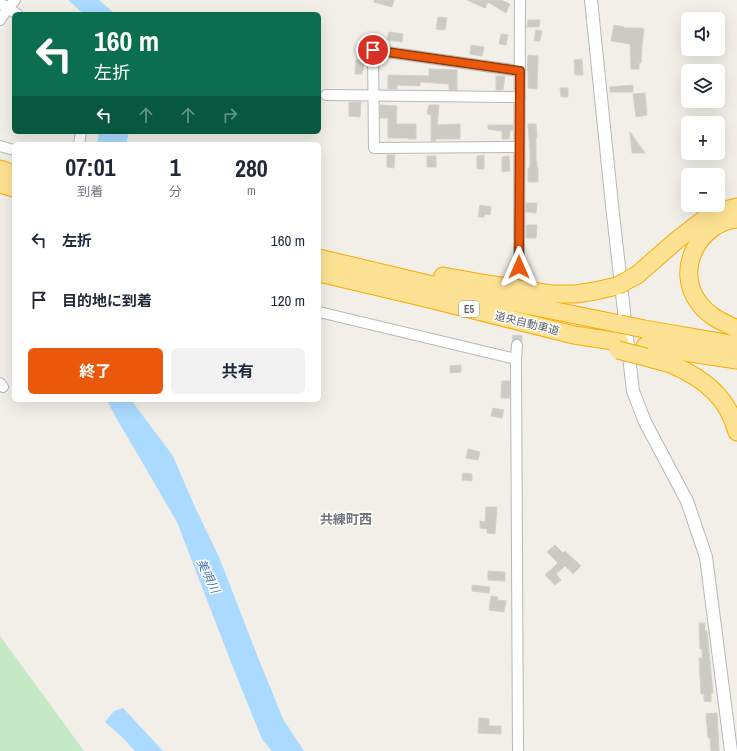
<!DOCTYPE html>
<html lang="ja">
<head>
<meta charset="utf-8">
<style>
	body { margin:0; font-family:"Archivo Narrow","Noto Sans JP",sans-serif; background:#f2f2f3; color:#1f2937; height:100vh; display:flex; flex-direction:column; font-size:15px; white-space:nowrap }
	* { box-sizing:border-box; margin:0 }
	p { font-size:13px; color:#747a83 }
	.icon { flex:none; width:22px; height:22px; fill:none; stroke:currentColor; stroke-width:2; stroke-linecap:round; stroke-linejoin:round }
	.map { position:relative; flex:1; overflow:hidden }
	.panel { position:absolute; left:12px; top:142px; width:309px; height:260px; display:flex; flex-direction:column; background:#fff; border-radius:6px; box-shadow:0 4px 16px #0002 }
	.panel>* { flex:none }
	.hud { position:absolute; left:12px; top:12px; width:309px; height:122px; border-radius:6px; box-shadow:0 4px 16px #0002; background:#0b6e4f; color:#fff; overflow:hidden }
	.tools { position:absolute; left:681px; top:12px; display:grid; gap:8px }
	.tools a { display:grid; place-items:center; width:44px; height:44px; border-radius:6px; background:#fff; box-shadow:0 4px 16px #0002; font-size:20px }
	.pin { position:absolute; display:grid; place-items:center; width:34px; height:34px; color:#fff; margin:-17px; border:2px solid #fff; border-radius:50%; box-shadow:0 1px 4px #0007 }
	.me { position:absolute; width:44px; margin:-22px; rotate:0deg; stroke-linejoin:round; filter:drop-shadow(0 0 3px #0008) }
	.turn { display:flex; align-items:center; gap:14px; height:84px; padding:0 16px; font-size:18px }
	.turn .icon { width:52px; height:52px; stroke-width:2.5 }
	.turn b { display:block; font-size:28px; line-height:34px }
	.lanes { display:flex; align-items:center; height:38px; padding:0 16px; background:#0003; justify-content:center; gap:20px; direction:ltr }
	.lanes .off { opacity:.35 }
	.eta { display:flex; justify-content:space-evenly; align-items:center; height:68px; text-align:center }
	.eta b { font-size:24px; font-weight:700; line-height:28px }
	.button { display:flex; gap:8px; margin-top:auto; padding:8px 16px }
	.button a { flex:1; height:46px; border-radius:6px; background:#ea580c; color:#fff; font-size:16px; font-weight:700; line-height:46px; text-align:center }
	.button a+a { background:#f2f2f3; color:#1f2937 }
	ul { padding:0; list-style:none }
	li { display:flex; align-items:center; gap:12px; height:60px; padding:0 16px }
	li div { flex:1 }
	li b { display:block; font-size:15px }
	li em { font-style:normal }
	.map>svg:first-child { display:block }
	.green { fill:#c5e8c5 }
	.water { fill:#aadaff }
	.building { fill:#cccac5; stroke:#d6d1c6 }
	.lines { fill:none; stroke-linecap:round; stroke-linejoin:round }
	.minor-tunnel { stroke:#ccccc8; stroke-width:10; stroke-dasharray:10 5; stroke-linecap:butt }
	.minor-casing { stroke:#b5b8bc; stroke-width:12 }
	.tertiary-casing { stroke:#b5b8bc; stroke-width:14 }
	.motorway-casing { stroke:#f9ab00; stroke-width:19 }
	.minor { stroke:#fff; stroke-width:10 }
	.tertiary { stroke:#fff; stroke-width:12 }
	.motorway { stroke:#fde293; stroke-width:17 }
	.motorway-bridge-casing { stroke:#f9ab00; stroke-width:19; stroke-linecap:butt }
	.motorway-bridge { stroke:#fde293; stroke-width:17 }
	.route-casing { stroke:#983908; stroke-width:10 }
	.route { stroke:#ea580c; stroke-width:7 }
	.labels { text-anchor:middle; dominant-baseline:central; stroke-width:3; stroke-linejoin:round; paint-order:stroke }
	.shield { fill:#fff; stroke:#8f9295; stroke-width:1 }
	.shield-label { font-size:10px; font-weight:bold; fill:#5f6368 }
	.street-label { font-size:11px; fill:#5f6368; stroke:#fff }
	.water-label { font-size:12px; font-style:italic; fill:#4174aa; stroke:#fff }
	.quarter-label { font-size:13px; font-weight:bold; fill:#70757a; stroke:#fff }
</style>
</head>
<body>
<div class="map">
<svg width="737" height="751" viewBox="0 0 737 751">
	<rect width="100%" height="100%" fill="#f1efe8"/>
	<path class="green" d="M0 636 84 751H0Z"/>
	<g class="water">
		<path d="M68 0H99L115 14H84Z"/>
		<path d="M99 132H129L126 144H97Z"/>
		<path d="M107 400H131L173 456 194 505 219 557 257 655 283 719 304 751H272L262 739 232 665 177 522 114 414Z"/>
		<path d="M123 708 163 751H135L121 736 105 722 114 711Z"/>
	</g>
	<g class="building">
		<path d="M374 0H394L392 7 374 2Z"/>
		<path d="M467 0H501L510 4 506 13 488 2 485 8Z"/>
		<path d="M438 17 447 18 445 30 436 29Z"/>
		<path d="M528 20H540L539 27H527Z"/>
		<path d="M614 25 624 27V28H641L644 29 642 46 641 63H639V69H631L630 44 611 41Z"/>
		<path d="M536 30 542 31 540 41H534Z"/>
		<path d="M389 32 403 34 402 42 387 40Z"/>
		<path d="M501 34 508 35 506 45 499 44Z"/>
		<path d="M471 45 484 47 482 56 470 54Z"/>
		<path d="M528 55 538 56 537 89 528 88V71H527Z"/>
		<path d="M364 59 363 71H362V74H355L356 60Z"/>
		<path d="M582 59 583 75H575L574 60Z"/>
		<path d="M429 69 457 70V90H449V84L420 82V86L397 85V89H388V75L429 76Z"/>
		<path d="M496 76H505L503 90H496Z"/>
		<path d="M633 85V92H610V87Z"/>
		<path d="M560 88H568V97H561Z"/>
		<path d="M645 93 647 115 636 117 633 94Z"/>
		<path d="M349 102H361L360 117 349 116Z"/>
		<path d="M380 105 397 106 396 124H416V139H408V138H388V118H380Z"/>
		<path d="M429 105H439L437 125 460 124V139H436V141H431V115L427 114Z"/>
		<path d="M528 124H536L537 137H536V161H537V168H538V182H528V168H530V151Z"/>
		<path d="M488 125H513V130L510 131 509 139H502V131L488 129Z"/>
		<path d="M630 132 645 153H632Z"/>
		<path d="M387 155H395L394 168 387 167Z"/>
		<path d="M484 155V169H477V156Z"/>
		<rect x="427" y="156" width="9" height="11"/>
		<path d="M509 156 510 171 502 172V157Z"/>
		<path d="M526 203H537L536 213 526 212Z"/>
		<path d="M480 205 491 207 490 215 485 214 484 217H478Z"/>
		<path d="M526 225H537L536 238H526Z"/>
		<path d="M461 365V372L450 373V366Z"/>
		<path d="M502 381H510V398H501Z"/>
		<path d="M493 408 504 410 502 418 491 416Z"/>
		<path d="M468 449 480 452 478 460 466 458Z"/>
		<path d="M463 473 472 474V481L462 480Z"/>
		<path d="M486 507H497L495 534 487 533V529L480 528V521L485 522Z"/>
		<path d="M555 545 563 553 565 551 581 566 573 574 565 566 556 574 561 580 555 585 545 575 558 563 547 552Z"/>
		<path d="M488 571 505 572V581L488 580Z"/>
		<path d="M472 585 490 587 489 593 472 591Z"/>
		<path d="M491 596 498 597 497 600 506 601 504 612 489 610Z"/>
		<path d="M699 623H705V631H707L713 693H711V702L704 701V694H701L699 658H702V649H700Z"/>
		<path d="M717 713 719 751H711L710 738H708L706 714Z"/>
		<path d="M479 718 489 719V726H501V734L478 733Z"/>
	</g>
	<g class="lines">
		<g class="minor-tunnel">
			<path d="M518 293 519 267"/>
			<path d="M517 345 518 317"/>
		</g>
		<g class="minor-casing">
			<g id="minor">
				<path d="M0 3 17 14"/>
				<path d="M0 20 8 8 15 0"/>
				<path d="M326 95 520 97"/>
				<path d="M79 144 81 132"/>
				<path d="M0 146 14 150"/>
				<path d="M519 147 374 148 373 50 520 71"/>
				<path d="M519 267 520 0"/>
				<path d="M319 312 516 359"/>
				<path d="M517 345 516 359 518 751"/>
				<path d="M0 383 3 387"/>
			</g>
		</g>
		<g class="tertiary-casing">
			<path id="tertiary" d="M591 0 612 205 633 391 645 422 687 501 706 557 731 751"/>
		</g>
		<g class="motorway-casing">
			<g id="motorway">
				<path d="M0 169 14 174"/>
				<path d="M0 184 14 188"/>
				<path d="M737 219C698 223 674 271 699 303 709 317 723 322 737 329"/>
				<path d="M319 258 462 292 620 324"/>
				<path d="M319 273 421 297 574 335 620 342"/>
				<path d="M637 275 677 240 708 216 721 211 737 207"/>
				<path d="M443 276 482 283 551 294H576L595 291 617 286"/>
				<path d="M644 329 737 345"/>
				<path d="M645 346 737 360"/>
				<path d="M646 357C655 360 665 362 673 365 705 379 728 398 737 432"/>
			</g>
		</g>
		<use href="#minor" class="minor"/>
		<use href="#tertiary" class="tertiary"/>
		<use href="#motorway" class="motorway"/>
		<g class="motorway-bridge-casing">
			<g id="motorway-bridge">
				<path d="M617 286 637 275"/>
				<path d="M620 324 644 329"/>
				<path d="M618 350 646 357"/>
			</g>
		</g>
		<use href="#motorway-bridge" class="motorway-bridge"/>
	</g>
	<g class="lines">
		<g class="route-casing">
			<path id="route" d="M373 50 520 71 519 267"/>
		</g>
		<use href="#route" class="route"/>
	</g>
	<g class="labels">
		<rect class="shield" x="459" y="301" width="20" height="16" rx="3"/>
		<g class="shield-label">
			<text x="469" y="309">E5</text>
		</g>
		<g class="street-label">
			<text transform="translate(527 323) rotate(14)">道央自動車道</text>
		</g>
		<g class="water-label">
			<text transform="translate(208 576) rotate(64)">美唄川</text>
		</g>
		<g class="quarter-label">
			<text x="346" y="519">共練町西</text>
		</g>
	</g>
</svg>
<div class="tools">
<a><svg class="icon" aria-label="sound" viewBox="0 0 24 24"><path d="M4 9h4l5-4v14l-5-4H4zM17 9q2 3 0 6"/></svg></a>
<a><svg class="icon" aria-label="layers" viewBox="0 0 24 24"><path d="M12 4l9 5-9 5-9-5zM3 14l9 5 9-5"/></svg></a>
<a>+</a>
<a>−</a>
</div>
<div class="pin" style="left:373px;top:50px;background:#d93025"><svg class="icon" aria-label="arrive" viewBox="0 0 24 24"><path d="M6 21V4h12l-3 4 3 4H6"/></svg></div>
<svg class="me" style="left:519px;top:267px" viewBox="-20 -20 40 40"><path d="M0-17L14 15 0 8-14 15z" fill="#ea580c" stroke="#fff" stroke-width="4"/></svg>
<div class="hud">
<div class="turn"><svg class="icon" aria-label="left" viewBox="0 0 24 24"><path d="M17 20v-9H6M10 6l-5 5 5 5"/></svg><div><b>160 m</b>左折</div></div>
<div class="lanes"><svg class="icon" aria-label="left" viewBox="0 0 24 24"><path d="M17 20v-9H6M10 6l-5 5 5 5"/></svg><svg class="icon off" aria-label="ahead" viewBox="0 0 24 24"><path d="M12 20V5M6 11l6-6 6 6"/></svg><svg class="icon off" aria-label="ahead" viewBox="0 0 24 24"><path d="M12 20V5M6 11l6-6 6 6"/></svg><svg class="icon off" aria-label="right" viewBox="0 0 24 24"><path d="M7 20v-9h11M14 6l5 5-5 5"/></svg></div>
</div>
<section class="panel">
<div class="eta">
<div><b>07:01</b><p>到着</p></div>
<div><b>1</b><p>分</p></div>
<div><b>280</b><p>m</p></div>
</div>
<ul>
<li><svg class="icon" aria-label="left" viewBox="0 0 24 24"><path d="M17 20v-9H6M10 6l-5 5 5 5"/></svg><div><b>左折</b></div><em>160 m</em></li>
<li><svg class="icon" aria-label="arrive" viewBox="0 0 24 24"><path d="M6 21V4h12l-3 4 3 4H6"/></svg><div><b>目的地に到着</b></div><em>120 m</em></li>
</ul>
<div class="button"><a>終了</a><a>共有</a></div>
</section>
</div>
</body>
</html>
